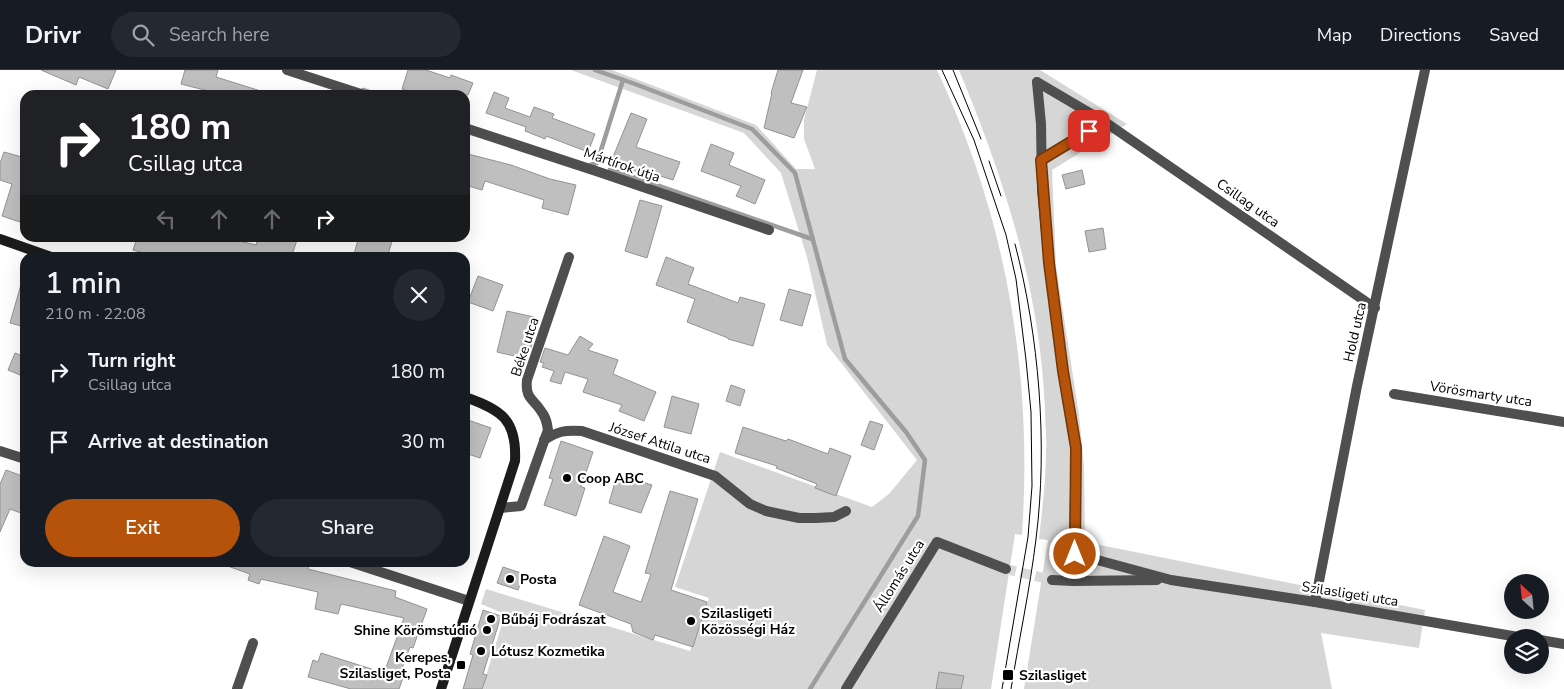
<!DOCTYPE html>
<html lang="en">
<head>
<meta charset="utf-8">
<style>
	body { margin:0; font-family:"Nunito Sans",sans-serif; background:#242831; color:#f1f3f6; height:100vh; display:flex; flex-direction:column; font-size:19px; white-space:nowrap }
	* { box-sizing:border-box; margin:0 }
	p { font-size:16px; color:#9ea1a6 }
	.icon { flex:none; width:28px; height:28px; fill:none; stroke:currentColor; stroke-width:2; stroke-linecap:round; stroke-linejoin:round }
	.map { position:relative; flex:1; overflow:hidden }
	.panel { position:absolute; left:20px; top:182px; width:450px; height:315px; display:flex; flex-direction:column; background:#171b24; border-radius:15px; box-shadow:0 5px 20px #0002 }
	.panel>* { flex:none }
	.top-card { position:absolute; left:20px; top:20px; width:450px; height:152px; border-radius:15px; box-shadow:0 5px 20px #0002; background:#202124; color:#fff; overflow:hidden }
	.needle { width:32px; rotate:333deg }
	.buttons { position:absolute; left:1504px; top:504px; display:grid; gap:10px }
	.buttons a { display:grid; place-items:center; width:45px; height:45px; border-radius:50%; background:#171b24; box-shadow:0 5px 20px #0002; font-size:25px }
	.pin { position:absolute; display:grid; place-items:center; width:42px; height:42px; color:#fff; margin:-21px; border-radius:10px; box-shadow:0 2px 8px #0006 }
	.me { position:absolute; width:55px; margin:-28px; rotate:0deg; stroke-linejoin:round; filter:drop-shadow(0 0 4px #0008) }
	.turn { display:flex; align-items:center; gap:18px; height:105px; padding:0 25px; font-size:22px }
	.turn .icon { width:65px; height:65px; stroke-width:2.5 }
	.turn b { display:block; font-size:35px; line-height:42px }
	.lanes { display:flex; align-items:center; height:48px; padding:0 25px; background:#0003; justify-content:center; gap:25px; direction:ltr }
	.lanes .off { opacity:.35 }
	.round { display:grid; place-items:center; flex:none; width:52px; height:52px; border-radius:26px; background:#242831 }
	.overview { display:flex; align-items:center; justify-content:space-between; height:85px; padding:0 25px }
	h1 { font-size:30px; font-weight:600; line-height:38px }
	.action { display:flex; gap:10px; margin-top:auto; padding:10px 25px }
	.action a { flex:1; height:58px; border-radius:30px; background:#b45309; color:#fff; font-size:20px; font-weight:600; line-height:58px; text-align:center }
	.action a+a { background:#242831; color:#f1f3f6 }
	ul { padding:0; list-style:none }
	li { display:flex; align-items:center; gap:15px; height:70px; padding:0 25px }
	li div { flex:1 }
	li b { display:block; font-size:19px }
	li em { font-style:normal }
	header { display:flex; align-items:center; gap:30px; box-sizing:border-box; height:70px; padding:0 25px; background:#171b24; border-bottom:1px solid #363941 }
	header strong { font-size:24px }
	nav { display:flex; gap:28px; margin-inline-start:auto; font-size:18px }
	.search { width:350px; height:45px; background:#242831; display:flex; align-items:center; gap:12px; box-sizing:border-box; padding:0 18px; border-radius:28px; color:#9ea1a6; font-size:19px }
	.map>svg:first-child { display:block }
	.green { fill:#d6d6d6 }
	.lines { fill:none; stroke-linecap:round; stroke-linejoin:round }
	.stream { stroke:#9d9d9d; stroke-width:4.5 }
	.building { fill:#bfbfbf; stroke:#939393 }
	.street-tunnel { stroke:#d9d9d9; stroke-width:10; stroke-dasharray:10 5; stroke-linecap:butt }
	.street { stroke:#4f4f4f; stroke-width:10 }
	.secondary { stroke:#1c1c1c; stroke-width:10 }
	.tram { stroke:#000; stroke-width:1 }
	.route-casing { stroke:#753606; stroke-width:12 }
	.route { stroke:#b45309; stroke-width:9 }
	.poi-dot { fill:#000; stroke:#fff; stroke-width:2 }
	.labels { text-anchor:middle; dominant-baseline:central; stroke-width:4.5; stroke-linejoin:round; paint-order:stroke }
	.street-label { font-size:14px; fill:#000; stroke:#fff }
	.poi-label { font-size:14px; font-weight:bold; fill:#000; stroke:#fff; text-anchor:start }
</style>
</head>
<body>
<header>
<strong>Drivr</strong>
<div class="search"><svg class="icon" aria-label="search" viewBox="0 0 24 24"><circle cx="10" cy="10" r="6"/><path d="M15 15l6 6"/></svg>Search here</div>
<nav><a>Map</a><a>Directions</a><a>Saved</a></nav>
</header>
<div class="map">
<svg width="1564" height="619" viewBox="0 0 1564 619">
	<rect width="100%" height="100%" fill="#fff"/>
	<g class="green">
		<path d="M571 0H612L756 55 796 99H815L804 69V50L817 0H937C1006 147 1033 302 1022 465L1015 464 991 619H482L505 544 481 534 486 519 690 581 709 528 675 517 720 382 872 437 889 424 917 390 827 275 807 187 781 103 744 63Z"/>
		<path d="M959 0H1040L1127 54 1052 100 1056 196 1079 345 1084 397 1085 472 1425 540 1419 578 1321 563 1332 619H1024L1048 470 1039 469C1042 440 1046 411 1046 382 1047 368 1045 354 1045 340 1040 219 1005 111 959 0Z"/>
	</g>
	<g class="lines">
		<g class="stream">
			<path d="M595 0 635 14 752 59 795 103 845 289 906 362 925 390 918 446 810 619"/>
			<path d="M363 20 378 25"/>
			<path d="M590 95 597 93 623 10"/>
			<path d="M610 99 812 169"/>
		</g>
	</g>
	<g class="building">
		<path d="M41 0H116L108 19 79 7 76 15Z"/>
		<path d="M185 0H218L216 7 264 22 263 25H224L181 14Z"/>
		<path d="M408 0H426L450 8 451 5 473 13 468 25H422L402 19Z"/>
		<path d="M778 0H803L791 33 807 37 794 68 764 58 772 23H771Z"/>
		<path d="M494 22 509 28 505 38 530 47 534 37 554 44 552 48 595 64 588 82 546 66 545 69 525 61 526 57 486 43Z"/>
		<path d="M631 43 647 49 636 77 680 92 673 110 641 100 640 103 611 92Z"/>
		<path d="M711 74 734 83 729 95 765 110 755 134 736 126 741 116 701 101Z"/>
		<path d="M4 82 22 87 23 83 25 84V138L20 152 2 146 12 114 0 110V93Z"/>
		<path d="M468 84 511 95 550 109 576 115 568 145 542 138 544 130 485 111 482 120 465 115V94Z"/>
		<path d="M1082 100 1085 114 1066 119 1062 105Z"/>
		<path d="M640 130 662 136 647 188 625 181Z"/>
		<path d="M1103 158 1106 179 1089 182 1085 161Z"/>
		<path d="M137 168H227L256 175 258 168H288L297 170 291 188H161L133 180Z"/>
		<path d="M372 168H393L387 188H353L358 170H371Z"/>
		<path d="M666 187 694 198 688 214 738 233 740 227 765 234 753 276 728 269V268L687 252 695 229 656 215Z"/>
		<path d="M478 206 503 215 493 241 468 232Z"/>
		<path d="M22 211 25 212V257L10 253Z"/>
		<path d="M789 219 811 225 802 256 780 250Z"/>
		<path d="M507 241 534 247 528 272 532 274 527 289 497 282Z"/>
		<path d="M580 266 593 274 588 280 618 290 613 304 656 322 644 351 619 341 622 335 583 322 588 309 565 302 561 314 550 311 554 301 542 297 544 293 540 292 545 278 568 285Z"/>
		<path d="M15 283 25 287 20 305 8 300Z"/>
		<path d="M731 315 745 320 740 336 726 331Z"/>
		<path d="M672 326 699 334 691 364 664 357Z"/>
		<path d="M465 349 491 358 480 388 465 383Z"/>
		<path d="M870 351 883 355 874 380 861 375Z"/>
		<path d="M743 357 786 371 788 369 828 384 830 378 851 386 836 426 815 418 817 414 776 398 777 396 735 383Z"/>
		<path d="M561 371 593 382 581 417 585 418 576 446 544 435 553 409 549 408Z"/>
		<path d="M6 400 25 407V434L21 443 10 439 0 462V414Z"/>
		<path d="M617 405 652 415 641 443 609 433Z"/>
		<path d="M670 421 698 429 671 520 707 532 693 577 655 565 653 570 633 562 631 554 579 535 604 466 630 476 613 522 641 532 651 504 645 503Z"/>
		<path d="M223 492H309L308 499 396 521 395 527 427 539 413 578 410 577 399 607 403 608 399 619H351L308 607 313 590 318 592 321 583 384 603 404 548 341 534 338 544 315 539 318 522 261 509 259 514 248 510 250 504 222 494Z"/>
		<path d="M503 497 524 504 518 520 497 513Z"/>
		<path d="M483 540 501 546 483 604 487 605 482 619H463L473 585 470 584Z"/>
		<path d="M939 602 964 606 961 619H936Z"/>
	</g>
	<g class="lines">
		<path class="street-tunnel" d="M1006 499 1052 510"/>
		<g class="street">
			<path d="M287 0 364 25"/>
			<path d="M1037 12 1041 54 1042 120 1049 193 1063 301 1076 378 1073 511 1052 510"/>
			<path d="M1037 12 1105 52 1375 238"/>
			<path d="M465 58 599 102 769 160"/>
			<path d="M1041 90 1105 52"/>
			<path d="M1394 324 1564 352"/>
			<path d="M544 370C559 361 564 360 582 361L715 406 750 434 766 441 799 448H816L834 447 846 441"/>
			<path d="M0 381 25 389"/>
			<path d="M501 438 521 436 548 360C547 353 546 347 541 341 533 328 525 329 527 310L569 187"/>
			<path d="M1075 484 1171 510 1315 532 1524 568"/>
			<path d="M350 492 469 531"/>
			<path d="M1073 511 1157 510"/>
			<path d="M1315 532 1357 316 1425 0"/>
			<path d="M1540 570 1564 574"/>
			<path d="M237 619 253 573"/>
			<path d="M846 619 937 472 1006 499"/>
		</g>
		<g class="secondary">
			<path d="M0 169 54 188"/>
			<path d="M441 619 515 391C517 350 502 340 465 327"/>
		</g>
		<g class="tram">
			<path d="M942 0 974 70 1006 165 1016 209 1026 290 1031 342 1032 416 1028 467 1002 619"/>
			<path d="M953 0 981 69"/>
			<path d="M989 91 1001 126"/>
			<path d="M1011 619C1019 569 1030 519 1036 469 1048 374 1039 266 1015 174"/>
		</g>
	</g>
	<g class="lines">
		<g class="route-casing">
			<path id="route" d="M1075 484 1076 378 1063 301 1049 193 1041 90 1089 61"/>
		</g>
		<use href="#route" class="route"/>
	</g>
	<g class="poi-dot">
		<circle cx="567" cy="408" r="5"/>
		<circle cx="510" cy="509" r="5"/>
		<circle cx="491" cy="549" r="5"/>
		<circle cx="691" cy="551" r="5"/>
		<circle cx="487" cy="560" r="5"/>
		<circle cx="481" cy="581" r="5"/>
		<rect x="456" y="590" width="10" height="10" rx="2.5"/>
		<rect x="1002" y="599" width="12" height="12" rx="2.5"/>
	</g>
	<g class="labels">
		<g class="street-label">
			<text transform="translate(622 95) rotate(19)">Mártírok útja</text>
			<text transform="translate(1248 133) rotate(35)">Csillag utca</text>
			<text transform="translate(1355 262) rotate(-77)">Hold utca</text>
			<text transform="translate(525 277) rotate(-72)">Béke utca</text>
			<text transform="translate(1481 324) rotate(9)">Vörösmarty utca</text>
			<text transform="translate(660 373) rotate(18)">József Attila utca</text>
			<text transform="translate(899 506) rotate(-58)">Állomás utca</text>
			<text transform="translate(1350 524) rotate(9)">Szilasligeti utca</text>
		</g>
		<g class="poi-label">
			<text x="577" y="408">Coop ABC</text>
			<text x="520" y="509">Posta</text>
			<text x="701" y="543">Szilasligeti<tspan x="701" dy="16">Közösségi Ház</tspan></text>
			<text x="501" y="549">Bűbáj Fodrászat</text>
			<text x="477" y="560" text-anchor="end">Shine Körömstúdió</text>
			<text x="491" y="581">Lótusz Kozmetika</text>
			<text x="451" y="587" text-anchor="end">Kerepes,<tspan x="451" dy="16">Szilasliget, Posta</tspan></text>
			<text x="1019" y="605">Szilasliget</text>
		</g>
	</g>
</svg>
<div class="buttons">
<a><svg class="needle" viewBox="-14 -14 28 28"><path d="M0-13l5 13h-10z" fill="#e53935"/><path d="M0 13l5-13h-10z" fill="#9ea1a6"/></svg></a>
<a><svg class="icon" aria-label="layers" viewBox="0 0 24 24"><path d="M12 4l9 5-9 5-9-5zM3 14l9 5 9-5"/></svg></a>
</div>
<div class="pin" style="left:1089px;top:61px;background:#d93025"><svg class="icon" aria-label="arrive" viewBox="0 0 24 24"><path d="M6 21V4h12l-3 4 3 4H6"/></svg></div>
<svg class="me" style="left:1075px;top:484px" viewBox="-20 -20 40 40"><circle r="17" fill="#b45309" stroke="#fff" stroke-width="3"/><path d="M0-11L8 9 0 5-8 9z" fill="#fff"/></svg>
<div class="top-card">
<div class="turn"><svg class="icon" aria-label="right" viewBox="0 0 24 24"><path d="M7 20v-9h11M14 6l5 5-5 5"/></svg><div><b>180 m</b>Csillag utca</div></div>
<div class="lanes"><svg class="icon off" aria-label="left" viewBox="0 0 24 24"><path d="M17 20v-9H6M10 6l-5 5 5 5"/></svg><svg class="icon off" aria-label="ahead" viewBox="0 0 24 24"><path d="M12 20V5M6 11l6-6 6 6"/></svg><svg class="icon off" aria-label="ahead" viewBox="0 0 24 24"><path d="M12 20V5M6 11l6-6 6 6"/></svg><svg class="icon" aria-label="right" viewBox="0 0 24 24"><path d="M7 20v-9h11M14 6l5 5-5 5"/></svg></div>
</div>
<section class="panel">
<div class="overview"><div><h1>1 min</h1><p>210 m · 22:08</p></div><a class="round"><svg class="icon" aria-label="close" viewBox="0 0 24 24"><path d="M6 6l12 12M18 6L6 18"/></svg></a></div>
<ul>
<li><svg class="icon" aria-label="right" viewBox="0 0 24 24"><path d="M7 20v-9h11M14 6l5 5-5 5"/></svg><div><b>Turn right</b><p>Csillag utca</p></div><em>180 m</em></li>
<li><svg class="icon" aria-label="arrive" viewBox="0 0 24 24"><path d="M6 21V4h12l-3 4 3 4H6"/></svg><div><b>Arrive at destination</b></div><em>30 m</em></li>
</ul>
<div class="action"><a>Exit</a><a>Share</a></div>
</section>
</div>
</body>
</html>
